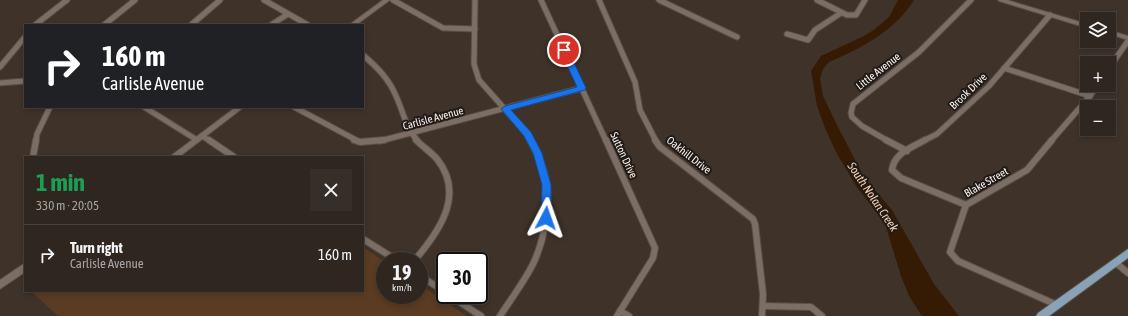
<!DOCTYPE html>
<html lang="en">
<head>
<meta charset="utf-8">
<style>
	body { margin:0; font-family:"Asap Condensed",sans-serif; background:#362e28; color:#f1f3f6; height:100vh; display:flex; flex-direction:column; font-size:15px; white-space:nowrap }
	* { box-sizing:border-box; margin:0 }
	p { font-size:13px; color:#a7a5a4 }
	.icon { flex:none; width:22px; height:22px; fill:none; stroke:currentColor; stroke-width:2; stroke-linecap:round; stroke-linejoin:round }
	.map { position:relative; flex:1; overflow:hidden }
	.side { position:absolute; left:24px; top:156px; width:340px; height:136px; display:flex; flex-direction:column; background:#2e261f; border-radius:0px; box-shadow:0 2px 6px #0003,0 0 0 1px #49433d }
	.side>* { flex:none }
	.guide { position:absolute; left:24px; top:24px; width:340px; height:84px; border-radius:0px; box-shadow:0 2px 6px #0003,0 0 0 1px #49433d; background:#202124; color:#fff; overflow:hidden }
	.controls { position:absolute; left:1080px; top:12px; display:grid; gap:8px }
	.controls a { display:grid; place-items:center; width:36px; height:36px; border-radius:0px; background:#2e261f; box-shadow:0 2px 6px #0003,0 0 0 1px #49433d; font-size:20px }
	.speed { position:absolute; left:376px; top:252px; display:flex; gap:8px; font-size:20px; font-weight:700; text-align:center }
	.speed>* { display:grid; place-content:center; width:52px; height:52px; border-radius:50%; background:#2e261f; box-shadow:0 2px 6px #0003,0 0 0 1px #49433d; line-height:1 }
	.speed small { font-size:10px; font-weight:400 }
	.speed .limit { border:2px solid #111; border-radius:6px; background:#fff; color:#111 }
	.pin { position:absolute; display:grid; place-items:center; width:34px; height:34px; color:#fff; margin:-17px; border:2px solid #fff; border-radius:50%; box-shadow:0 1px 4px #0007 }
	.me { position:absolute; width:44px; margin:-22px; rotate:4deg; stroke-linejoin:round; filter:drop-shadow(0 0 3px #0008) }
	.turn { display:flex; align-items:center; gap:14px; height:84px; padding:0 12px; font-size:18px }
	.turn .icon { width:52px; height:52px; stroke-width:2.5 }
	.turn b { display:block; font-size:28px; line-height:34px }
	.round { display:grid; place-items:center; flex:none; width:42px; height:42px; border-radius:0px; background:#362e28 }
	.summary { display:flex; align-items:center; justify-content:space-between; height:68px; padding:0 12px }
	h1 { font-size:24px; font-weight:700; line-height:30px; color:#1e9e55 }
	ul { padding:0; list-style:none }
	li { display:flex; align-items:center; gap:12px; height:60px; padding:0 12px; border-top:1px solid #49433d }
	li div { flex:1 }
	li b { display:block; font-size:15px }
	li em { font-style:normal }
	.map>svg:first-child { display:block }
	.green { fill:#5b3b22 }
	.water { fill:#361b04 }
	.lines { fill:none; stroke-linecap:round; stroke-linejoin:round }
	.minor-far1-casing { stroke:#584e45; stroke-width:7 }
	.minor-casing { stroke:#584e45; stroke-width:8 }
	.tertiary-casing { stroke:#584e45; stroke-width:2 }
	.primary-casing { stroke:#584e45; stroke-width:2 }
	.minor-far1 { stroke:#7c6e64; stroke-width:5 }
	.minor { stroke:#7c6e64; stroke-width:6 }
	.tertiary { fill:#7c6e64; fill-rule:evenodd }
	.primary { fill:#89a2b7; fill-rule:evenodd }
	.route { fill:#1a73e8; stroke:#114b97 }
	.labels { text-anchor:middle; dominant-baseline:central; stroke-width:4; stroke-linejoin:round; paint-order:stroke }
	.street-label { font-size:11px; fill:#f9f1eb; stroke:#211b17 }
	.water-label { font-size:12px; font-style:italic; fill:#f7d0b3; stroke:#211b17 }
</style>
</head>
<body>
<div class="map">
<svg width="1128" height="316" viewBox="0 0 1128 316">
	<rect width="100%" height="100%" fill="#3e3229"/>
	<path class="green" d="M363 247 385 262V295H419V284L467 316H58L31 291H363Z"/>
	<path class="water" d="M898 0H914C896 30 860 49 829 62L823 69 820 79 823 96 838 127 864 177 892 210 934 284 959 316H922L909 296 901 276 886 227 880 217 856 186 836 152 825 128 817 106 811 71 821 56 864 36 875 29 889 17Z"/>
	<g class="lines">
		<g class="minor-far1-casing">
			<g id="minor-far1">
				<path d="M264 0 308 25"/>
				<path d="M393 0 443 28 475 29"/>
				<path d="M475 0 474 64 479 80 527 134 531 141"/>
				<path d="M541 0 606 141"/>
				<path d="M599 0 635 82 640 110 656 141"/>
				<path d="M659 0 737 37"/>
				<path d="M817 0 847 15H856L865 0"/>
				<path d="M35 25 67 0"/>
				<path d="M104 25 135 0"/>
				<path d="M191 25 220 0"/>
				<path d="M271 25 288 14"/>
				<path d="M787 34 808 40 815 30 841 13"/>
				<path d="M363 55C377 67 389 79 396 96 403 111 406 129 418 141"/>
				<path d="M0 67 25 37"/>
				<path d="M1004 68 1090 96"/>
				<path d="M1109 68 1128 41"/>
				<path d="M0 83 25 81"/>
				<path d="M144 107 197 140"/>
				<path d="M294 107 358 141"/>
				<path d="M202 136 210 141"/>
				<path d="M36 141 37 134 50 107"/>
				<path d="M380 141 582 88"/>
				<path d="M888 141 862 126 852 117 851 113 853 104 919 52 971 0"/>
				<path d="M923 141 937 134 989 86 1050 15"/>
				<path d="M1051 141 1090 96 1097 85"/>
			</g>
		</g>
		<g class="minor-casing">
			<g id="minor">
				<path d="M209 140 234 157"/>
				<path d="M354 140 360 142 384 140"/>
				<path d="M606 140 655 248 653 258 617 316"/>
				<path d="M655 140 660 147 753 219 755 224 763 294 762 316"/>
				<path d="M886 140 907 151"/>
				<path d="M925 140C911 148 894 153 892 170L901 178 966 205"/>
				<path d="M1052 140 1027 170 966 205 950 252 958 261 1057 305"/>
				<path d="M33 157 36 140"/>
				<path d="M363 239 398 261"/>
				<path d="M414 261C438 233 466 195 437 159 431 152 423 147 416 140"/>
				<path d="M1115 262 1128 273"/>
				<path d="M419 275 445 292"/>
				<path d="M449 295 481 316"/>
				<path d="M763 306 811 307 822 316"/>
				<path d="M620 311 629 316"/>
				<path d="M500 316C511 299 524 282 533 264 544 241 549 212 547 186 546 173 537 153 530 140"/>
			</g>
		</g>
		<g class="tertiary-casing">
			<g id="tertiary">
				<path d="M383 0H390L356 25H349Z"/>
				<path d="M998 0H1007L1087 24V28L999 1Z"/>
				<path d="M1109 30 1128 36V40L1109 34Z"/>
				<path d="M236 107H244L179 157H171L172 155Z"/>
				<path d="M25 263V272L0 289V280Z"/>
			</g>
		</g>
		<g class="primary-casing">
			<path id="primary" d="M1128 249V258L1049 316H1036L1038 313Z"/>
		</g>
		<use href="#minor-far1" class="minor-far1"/>
		<use href="#minor" class="minor"/>
		<use href="#tertiary" class="tertiary"/>
		<use href="#primary" class="primary"/>
	</g>
	<path class="route" d="M564 48 568 50 586 88 585 90 511 110 531 132 542 153 551 185V218L549 221H542L541 218 542 185 533 153 524 136 501 109 505 106 577 87 560 50Z"/>
	<g class="labels">
		<g class="street-label">
			<text transform="translate(878 71) rotate(-38)">Little Avenue</text>
			<text transform="translate(968 91) rotate(-44)">Brook Drive</text>
			<text transform="translate(433 118) rotate(-15)">Carlisle Avenue</text>
			<text transform="translate(624 155) rotate(65)">Sutton Drive</text>
			<text transform="translate(689 155) rotate(38)">Oakhill Drive</text>
			<text transform="translate(986 182) rotate(-30)">Blake Street</text>
		</g>
		<g class="water-label">
			<text transform="translate(873 197) rotate(56)">South Nolan Creek</text>
		</g>
	</g>
</svg>
<div class="controls">
<a><svg class="icon" aria-label="layers" viewBox="0 0 24 24"><path d="M12 4l9 5-9 5-9-5zM3 14l9 5 9-5"/></svg></a>
<a>+</a>
<a>−</a>
</div>
<div class="speed"><div>19<small>km/h</small></div><div class="limit">30</div></div>
<div class="pin" style="left:564px;top:50px;background:#d93025"><svg class="icon" aria-label="arrive" viewBox="0 0 24 24"><path d="M6 21V4h12l-3 4 3 4H6"/></svg></div>
<svg class="me" style="left:546px;top:218px" viewBox="-20 -20 40 40"><path d="M0-17L14 15 0 8-14 15z" fill="#1a73e8" stroke="#fff" stroke-width="4"/></svg>
<div class="guide">
<div class="turn"><svg class="icon" aria-label="right" viewBox="0 0 24 24"><path d="M7 20v-9h11M14 6l5 5-5 5"/></svg><div><b>160 m</b>Carlisle Avenue</div></div>
</div>
<section class="side">
<div class="summary"><div><h1>1 min</h1><p>330 m · 20:05</p></div><a class="round"><svg class="icon" aria-label="close" viewBox="0 0 24 24"><path d="M6 6l12 12M18 6L6 18"/></svg></a></div>
<ul>
<li><svg class="icon" aria-label="right" viewBox="0 0 24 24"><path d="M7 20v-9h11M14 6l5 5-5 5"/></svg><div><b>Turn right</b><p>Carlisle Avenue</p></div><em>160 m</em></li>
</ul>
</section>
</div>
</body>
</html>
